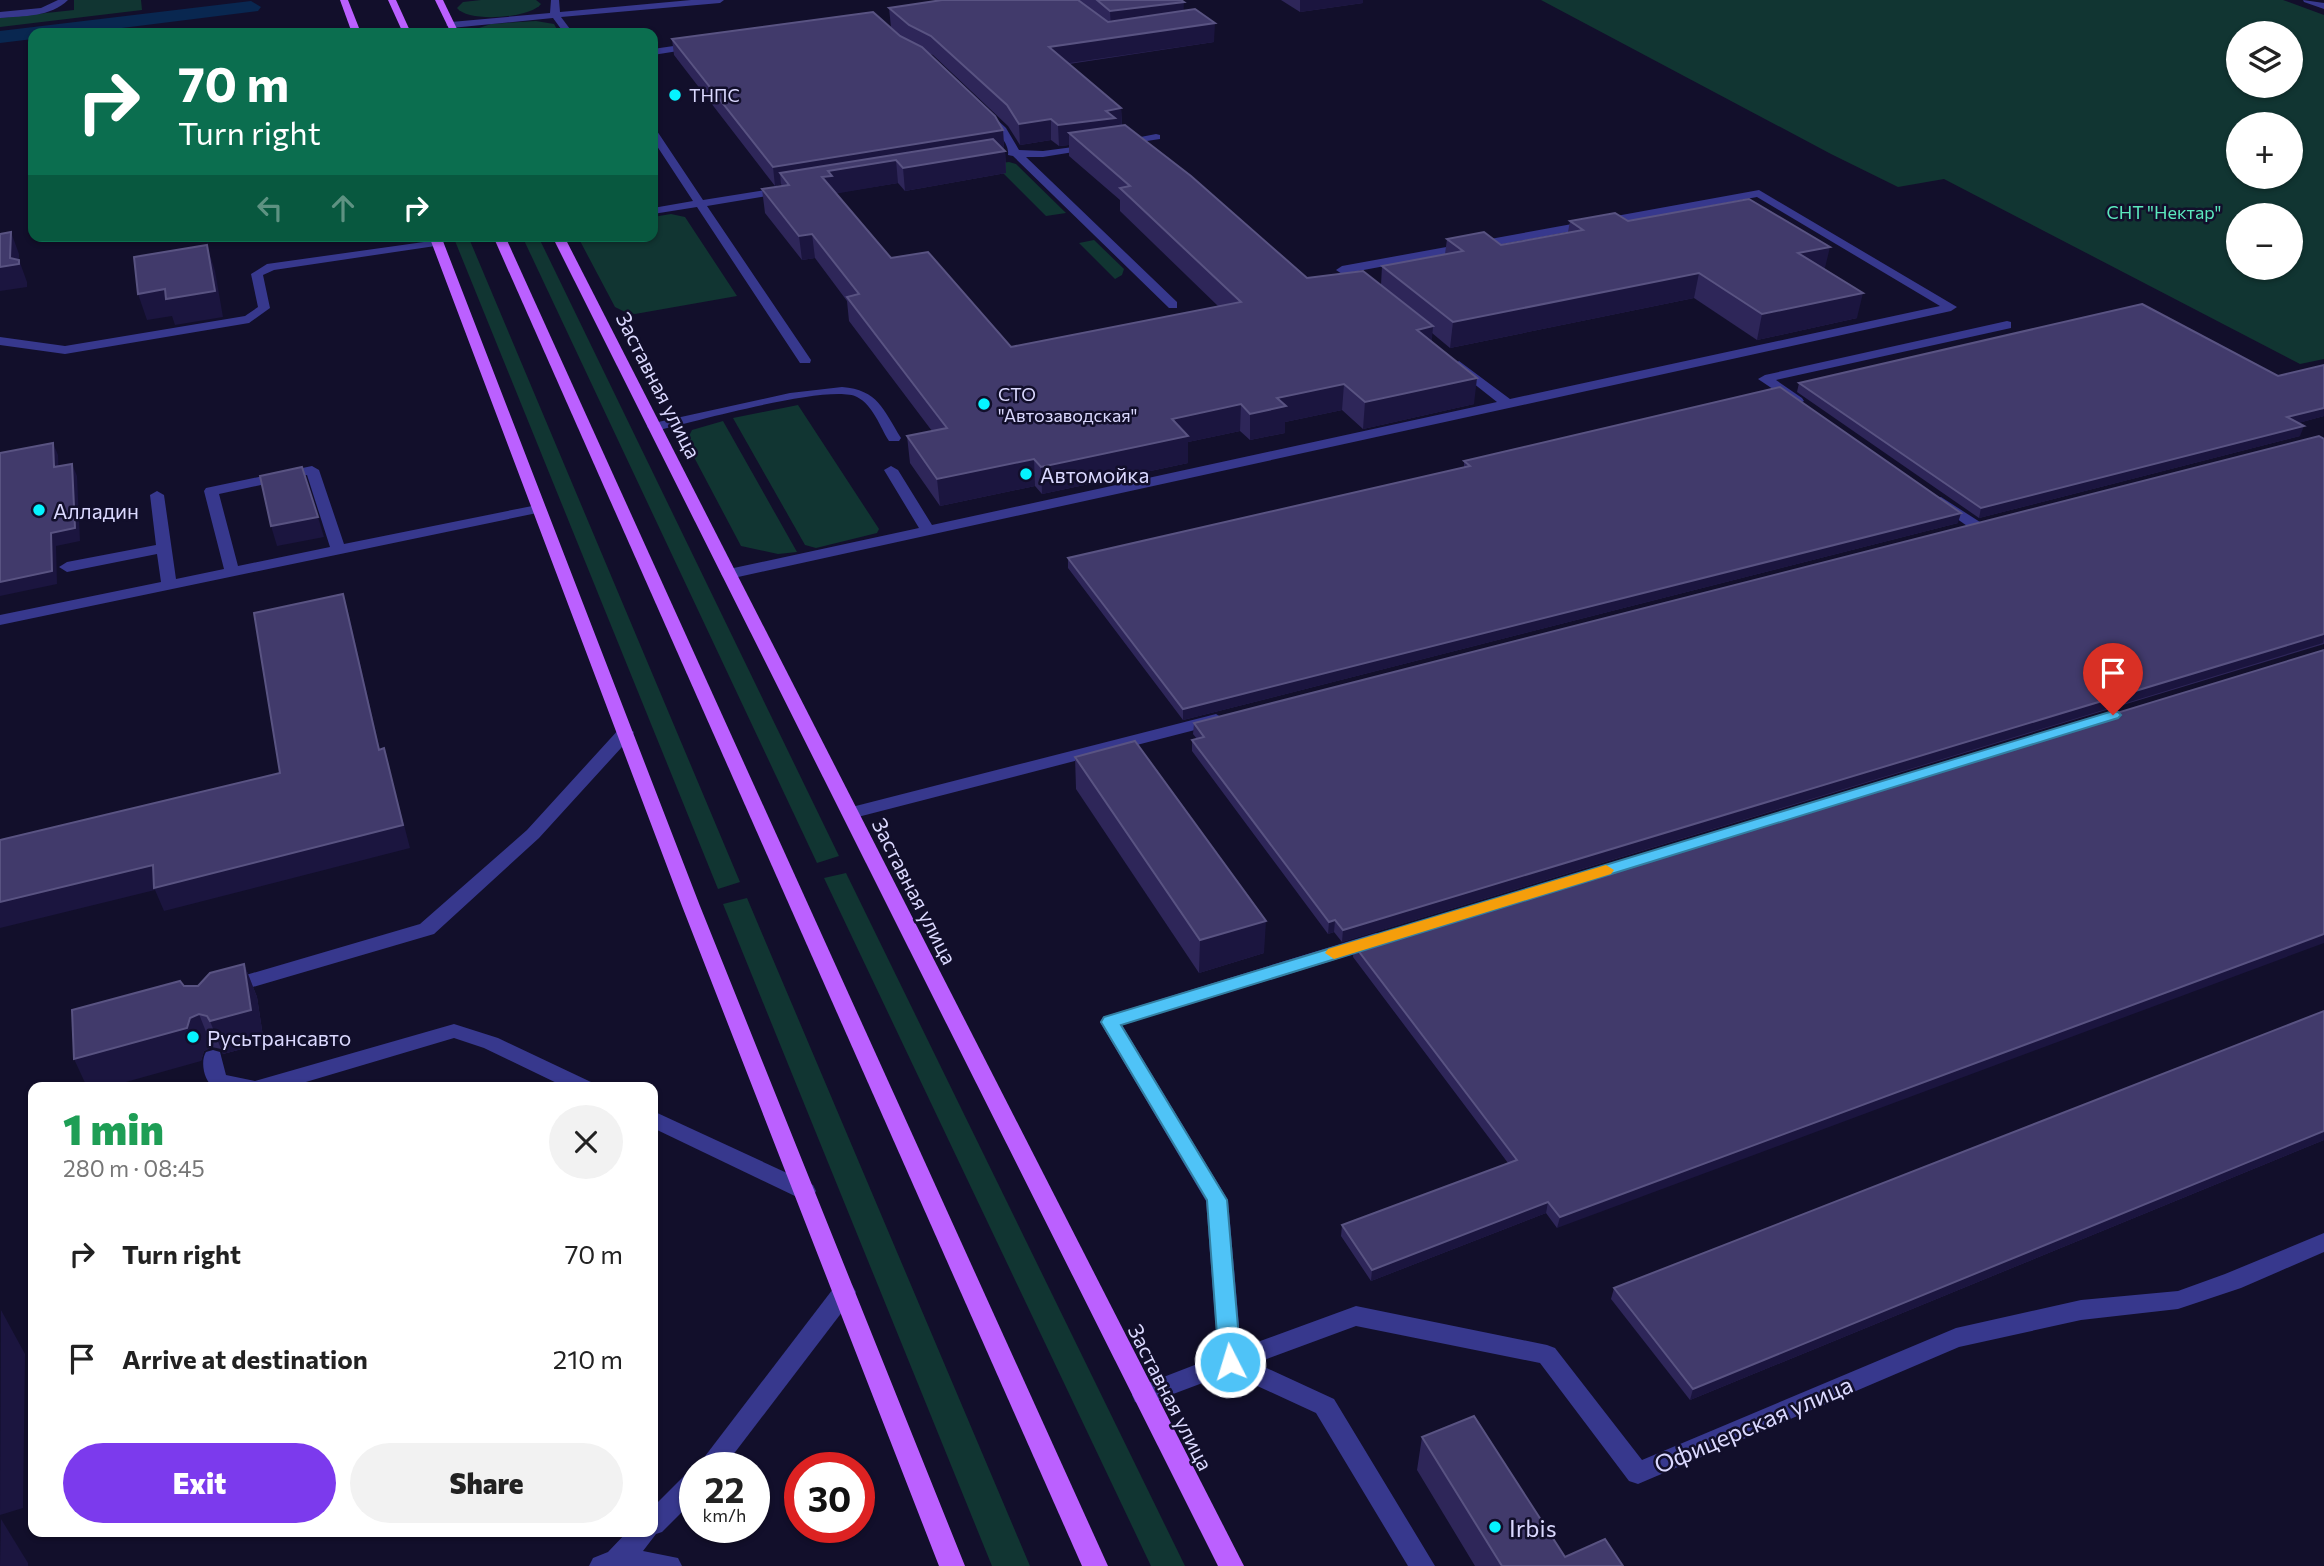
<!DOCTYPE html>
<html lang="en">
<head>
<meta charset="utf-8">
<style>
	body { margin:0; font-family:Commissioner,sans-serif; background:#f2f2f2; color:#222; height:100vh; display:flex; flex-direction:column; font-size:26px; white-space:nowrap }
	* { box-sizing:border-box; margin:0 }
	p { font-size:23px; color:#767676 }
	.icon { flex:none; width:38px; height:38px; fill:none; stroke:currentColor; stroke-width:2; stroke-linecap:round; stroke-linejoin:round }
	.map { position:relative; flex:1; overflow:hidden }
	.drawer { position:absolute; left:28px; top:1082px; width:630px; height:455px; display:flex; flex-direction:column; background:#fff; border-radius:14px; box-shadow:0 2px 5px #0004 }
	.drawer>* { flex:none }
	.top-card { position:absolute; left:28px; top:28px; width:630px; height:214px; border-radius:14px; box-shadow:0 2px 5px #0004; background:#0b6e4f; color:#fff; overflow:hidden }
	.buttons { position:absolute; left:2226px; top:21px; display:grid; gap:14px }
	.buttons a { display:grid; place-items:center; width:77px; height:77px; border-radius:50%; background:#fff; box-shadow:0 2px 5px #0004; font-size:35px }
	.speed { position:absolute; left:679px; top:1452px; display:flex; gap:14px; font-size:35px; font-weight:700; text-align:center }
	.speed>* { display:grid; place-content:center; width:91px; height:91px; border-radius:50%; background:#fff; box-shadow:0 2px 5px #0004; line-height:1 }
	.speed small { font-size:18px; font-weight:400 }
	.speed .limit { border:10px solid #d22; background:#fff; color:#111 }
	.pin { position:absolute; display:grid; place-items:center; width:60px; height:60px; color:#fff; margin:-72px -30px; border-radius:50% 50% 50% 0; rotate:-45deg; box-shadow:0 0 7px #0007 }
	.pin .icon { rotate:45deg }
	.me { position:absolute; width:77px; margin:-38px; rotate:355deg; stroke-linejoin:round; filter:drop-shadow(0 0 5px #0008) }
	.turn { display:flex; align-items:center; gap:24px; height:147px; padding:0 35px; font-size:32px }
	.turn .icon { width:91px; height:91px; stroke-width:2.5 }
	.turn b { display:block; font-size:49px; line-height:60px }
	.lanes { display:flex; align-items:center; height:66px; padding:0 35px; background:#0003; justify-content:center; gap:35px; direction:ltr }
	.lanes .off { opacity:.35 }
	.round { display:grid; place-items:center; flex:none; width:74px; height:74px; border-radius:37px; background:#f2f2f2 }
	.summary { display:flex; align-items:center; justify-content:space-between; height:119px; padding:0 35px }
	h1 { font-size:42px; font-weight:800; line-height:52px; color:#1e9e55 }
	.primary-button { display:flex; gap:14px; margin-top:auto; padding:14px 35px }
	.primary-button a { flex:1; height:80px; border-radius:42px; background:#7c3aed; color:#fff; font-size:28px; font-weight:800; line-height:80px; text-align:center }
	.primary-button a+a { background:#f2f2f2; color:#222 }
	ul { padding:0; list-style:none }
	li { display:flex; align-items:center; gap:21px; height:105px; padding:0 35px }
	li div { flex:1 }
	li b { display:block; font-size:26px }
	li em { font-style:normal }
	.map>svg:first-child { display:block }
	.green { fill:#113532; fill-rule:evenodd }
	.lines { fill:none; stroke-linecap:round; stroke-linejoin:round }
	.canal { fill:#092750; fill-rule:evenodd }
	.minor { fill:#37388d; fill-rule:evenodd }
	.major { fill:#bb60ff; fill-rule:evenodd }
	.wall { fill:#2e2659; fill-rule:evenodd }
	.shaded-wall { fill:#1b153f }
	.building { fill:#413a6b; stroke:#595382; stroke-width:2 }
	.route { fill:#4fc3f7; stroke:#337fa1; stroke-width:2 }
	.slow { fill:#f59e0b }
	.poi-dot { fill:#05f4ff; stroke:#120f2b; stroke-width:2.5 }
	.labels { text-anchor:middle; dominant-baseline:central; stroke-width:5; stroke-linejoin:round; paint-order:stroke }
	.far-poi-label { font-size:18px; fill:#dbd9ff; stroke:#120f2b; text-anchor:start }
	.far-park-label { font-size:18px; fill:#5be8bd; stroke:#120f2b }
	.street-label { font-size:21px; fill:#dbd9ff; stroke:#120f2b }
	.poi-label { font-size:21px; fill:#dbd9ff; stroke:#120f2b; text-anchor:start }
	.near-street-label { font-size:24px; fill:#dbd9ff; stroke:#120f2b }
	.near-poi-label { font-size:24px; fill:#dbd9ff; stroke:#120f2b; text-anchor:start }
</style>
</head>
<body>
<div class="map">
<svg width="2324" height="1566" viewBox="0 0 2324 1566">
	<rect width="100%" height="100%" fill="#120f2b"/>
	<g class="green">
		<path d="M74 0H141L142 10 0 27V18L74 10Z"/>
		<path d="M481 0H536L541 4C531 18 468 23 457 8L463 2Z"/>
		<path d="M1541 0H2283L2324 15V359L2300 364 1944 179 1898 187 1831 154ZM2238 33H2291V86H2238ZM2238 124H2291V177H2238ZM2238 215H2291V268H2238Z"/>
		<path d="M536 21 554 24 559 33 470 31 491 24Z"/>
		<path d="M1009 162 1016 164 1066 213 1046 216 994 164Z"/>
		<path d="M671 214 685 217 737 296 635 314 627 313 615 307 579 239 581 236H653V217Z"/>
		<path d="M453 236H468L740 882 718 889Z"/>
		<path d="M522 236H538L839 856 817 863Z"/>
		<path d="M1094 240 1124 269 1122 275 1115 279 1079 243Z"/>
		<path d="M798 405 879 529 877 533 816 548 805 545 733 418Z"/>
		<path d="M723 421 797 552 778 554 741 546 686 442 692 430Z"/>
		<path d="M846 873 1185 1566H1151L824 878Z"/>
		<path d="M747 898 1030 1566H992L723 904Z"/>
	</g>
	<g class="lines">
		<path class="canal" d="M251 1 261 7 258 11 82 33H33V39L0 43V31Z"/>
		<g class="minor">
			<path d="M58 0H68C51 17 23 16 0 18V12L41 8Z"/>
			<path d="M551 0H559L560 12 691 0H724L720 3 561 17 573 33H564L553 18 451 28 446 25 451 22 550 13Z"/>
			<path d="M2303 0 2324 3V9L2304 2Z"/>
			<path d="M694 43 699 46 697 48 653 55V49Z"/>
			<path d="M982 113H990L1006 128 1019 150 1043 151 1096 144 1097 146 1092 149 1043 157H1026L1177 302V308H1169L1013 156 1008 155C1010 142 993 127 982 117Z"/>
			<path d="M653 130 657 131 703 200 784 187 789 190 784 193 707 206 811 360 810 363H800L697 207 653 214V208L693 201 653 140Z"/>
			<path d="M1156 134 1160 135V139L1120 145 1115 142Z"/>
			<path d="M1759 190 1957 307 1951 311 729 579 721 574 729 569 919 528 884 470 891 466 898 470 932 525 1497 402 1454 368 1453 365 1459 361 1510 399 1940 306 1757 197 1342 274 1336 270 1342 266Z"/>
			<path d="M438 240 444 243 442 245 274 270 263 275 270 308 249 323 65 354 0 345V337L65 346 245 316 258 307 251 274 267 264Z"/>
			<path d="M2007 321 2011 322V328L1776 380 1802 398 1804 401 1797 405 1758 379 1765 375Z"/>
			<path d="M842 387C878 390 883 409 901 438L899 441H889C880 427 873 405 857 397 830 383 690 423 654 431L647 427 649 424 790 393Z"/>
			<path d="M312 466 319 470 344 544 537 505 544 509 537 513 0 625V615L161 582 157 554 67 572 59 567 67 562 156 545 150 495 157 491 164 495 176 579 224 569 204 491 206 488ZM307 475 330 547 238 566 219 494Z"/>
			<path d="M1941 497 1980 522 1982 525 1980 528H1970L1936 504 1934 501 1936 498Z"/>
			<path d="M1216 714 1224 719 1222 723 850 819 841 813 844 809Z"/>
			<path d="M626 727 634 732 632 736 539 838 434 934 229 994 222 992 219 987 222 982 420 924 527 830 620 728Z"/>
			<path d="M1376 933 1383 935 1386 940 1383 945 1122 1025 1228 1200 1241 1348 1356 1306 1547 1345 1555 1348 1642 1460 1956 1328 2081 1300 2178 1291 2225 1274 2324 1233V1252L2241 1288 2178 1309 2081 1320 1959 1347 1638 1484 1629 1481 1540 1363 1356 1326 1256 1363 1334 1399 1435 1566H1408L1316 1413 1229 1373 1144 1405 1135 1402 1132 1395 1135 1388 1218 1356 1206 1201 1100 1022 1103 1017Z"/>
			<path d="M454 1024 498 1038 591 1082 594 1087H565L484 1048 454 1038 289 1087H214C204 1082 200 1061 206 1052L213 1050 220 1052 226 1075 255 1081Z"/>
			<path d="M653 1111 813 1185 816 1191 813 1197 805 1200 797 1197 653 1128Z"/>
			<path d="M844 1283 852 1285 856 1292 852 1299 723 1468H696L836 1285Z"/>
			<path d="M695 1471V1499L662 1532 656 1534 643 1551 678 1558 682 1566H589L593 1558 608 1552 628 1531H653V1507L686 1474Z"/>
		</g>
		<g class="major">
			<path d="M340 0H348L361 33H352Z"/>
			<path d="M388 0H396L411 33H403Z"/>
			<path d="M435 0H443L459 33H451Z"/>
			<path d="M429 236H441L700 906 965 1566H939L682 906Z"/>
			<path d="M493 236H505L1108 1566H1082Z"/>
			<path d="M552 236H564L1244 1566H1218Z"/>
		</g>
	</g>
	<g class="wall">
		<path d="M942 0H1181L1183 11 1214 42 1069 64 1121 108 1122 126 1307 278 1381 285 1382 266 1445 254 1447 239 1501 245 1568 232 1570 221H1628L1825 270 1857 318 1757 340 1694 298 1450 348 1432 333V342L1474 404 1363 429 1342 410 1285 422V433L1250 440 1240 431 1188 442V463L1042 494 1035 486 940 506 910 463 907 436 932 431 849 321 847 301 815 258 802 260 765 213 762 189 782 186 781 184 775 186 674 55 672 39 900 36 902 38 891 27 889 8ZM930 54 933 55 1008 126 1020 145 1051 140 1059 146 1069 145V156L1120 200V211L1219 307 1011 347 891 258 836 193 898 183 905 191 1006 173 1005 151 1002 148H1004L1003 130Z"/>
		<path d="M1281 0H1363V3L1300 12Z"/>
		<path d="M2324 365V416L2298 423 2300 436 1979 518 1797 392 1799 383 2278 376Z"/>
		<path d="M2324 439V644L1342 942 1334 932 1328 934 1192 751V740L1197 739 1193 734 1194 723Z"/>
		<path d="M1464 461 1958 523 1183 720 1068 568V558L1464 467Z"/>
		<path d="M2324 650 1557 1228 1546 1213 1371 1281 1341 1236 1342 1225 1508 1163 1353 957 1354 945Z"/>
		<path d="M1075 757 1264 953 1199 973 1076 789Z"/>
		<path d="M244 964 257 997 264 1043 223 1054 221 1049 212 1047 204 1051 201 1061 184 986H198Z"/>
		<path d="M2324 1011V1140L1690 1400 1611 1299 1614 1288Z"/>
		<path d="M1422 1437 1565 1557 1623 1566H1475L1417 1470Z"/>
	</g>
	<g class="shaded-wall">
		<path d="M1300 0H1363V3L1300 12Z"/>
		<path d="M1184 2 1183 20 1111 30 1110 11Z"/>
		<path d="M1215 23 1214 42 1049 66V47Z"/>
		<path d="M1121 108 1122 129 1069 133V145L1059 146 1058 125 1106 111Z"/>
		<path d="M1051 119V140L1020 145 1019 124Z"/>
		<path d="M1003 130 1004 148 900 165 896 160 898 183 834 194 780 173 781 184 775 186 773 167Z"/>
		<path d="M1005 151 1006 173 905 191 903 168Z"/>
		<path d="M11 232 19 254V264V260L27 282V287L0 291V267L10 258Z"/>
		<path d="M812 234 815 258 802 260 799 236Z"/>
		<path d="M207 245 215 271 223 317 175 325 172 316 147 320 138 294Z"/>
		<path d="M1830 247 1824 272 1798 253Z"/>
		<path d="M1699 273 1694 298 1450 348 1453 322Z"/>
		<path d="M1863 293 1857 318 1757 340 1762 314Z"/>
		<path d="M1433 326 1431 352 1417 330Z"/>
		<path d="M1477 378 1474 404 1363 429 1365 402Z"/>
		<path d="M1344 384 1342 410 1285 422V433L1250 440V414L1277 398Z"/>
		<path d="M1241 404 1240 431 1188 442V463L1042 494 1041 467 1172 419Z"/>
		<path d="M2324 408V416L2284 427 2287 417Z"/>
		<path d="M2304 426 2300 436 1979 518 1981 508Z"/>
		<path d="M53 443 58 455 59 480 54 467Z"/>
		<path d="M1034 459 1035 486 940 506 937 479Z"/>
		<path d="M72 464 77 476 80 541 56 546 57 584 0 596V582L51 533Z"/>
		<path d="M1961 513 1958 523 1183 720V709Z"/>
		<path d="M318 517 324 537 277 546 271 526Z"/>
		<path d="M343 594 349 615 385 772 379 750Z"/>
		<path d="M2324 634 2323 643 1342 942 1343 930Z"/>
		<path d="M384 748 410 848 164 911 155 890 0 928V902Z"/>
		<path d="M1335 920 1334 932 1328 934 1329 922Z"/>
		<path d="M1266 921 1264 953 1199 973 1200 940Z"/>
		<path d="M2324 934V943L1557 1228 1560 1217Z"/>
		<path d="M244 964 257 997 264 1043 223 1054 210 1021Z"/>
		<path d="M199 1014 212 1047 204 1051 201 1061 108 1087H87L74 1059Z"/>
		<path d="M2324 1131V1140L1690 1400 1693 1389Z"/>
		<path d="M1548 1202 1546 1213 1371 1281 1372 1270Z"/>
		<path d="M1 1310 25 1354 23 1508 0 1515Z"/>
		<path d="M1 1519 28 1563V1566H0Z"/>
	</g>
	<g class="building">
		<path d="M942 0H1078L1108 22 1195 9 1215 23 1049 47 1121 108 1106 111 1115 118 1058 125 1051 119 1019 124 1007 105 931 36 909 25 889 8Z"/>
		<path d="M1097 0H1181L1184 2 1110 11Z"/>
		<path d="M873 12 900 36 922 47 995 116 1003 130 773 167 672 39Z"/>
		<path d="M1125 125 1191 176 1307 278 1363 271 1433 326 1417 330 1477 378 1365 402 1344 384 1277 398 1286 406 1250 414 1241 404 1172 419 1188 436 1041 467 1034 459 937 479 907 436 947 428 847 297 859 294 812 234 799 236 762 189 789 185 780 173 993 139 1005 151 903 168 896 160 828 171 832 176 822 177 891 258 928 252 1011 347 1241 302 1120 188 1130 186 1069 133Z"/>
		<path d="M1749 199 1830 247 1798 253 1863 293 1762 314 1699 273 1453 322 1382 266 1463 251 1447 239 1484 232 1501 245 1583 230 1570 221 1615 213 1628 221Z"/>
		<path d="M11 232 10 258 19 260V264L0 267V234Z"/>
		<path d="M207 245 215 291 166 299 165 289 138 294 134 257Z"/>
		<path d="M2142 304 2278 376 2324 365V408L2287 417 2304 426 1981 508 1799 383Z"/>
		<path d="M1780 387 1961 513 1183 709 1068 558 1470 466 1464 461Z"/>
		<path d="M2319 436 2324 439V634L1343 930 1335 920 1329 922 1192 740 1204 737 1194 723Z"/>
		<path d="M53 443 54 467 72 464 75 528 51 533 52 571 0 582V453Z"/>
		<path d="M302 467 318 517 271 526 260 476Z"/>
		<path d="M343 594 379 750 384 748 403 825 154 888 153 865 0 902V840L280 773 254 613Z"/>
		<path d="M2324 650V934L1560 1217 1548 1202 1372 1270 1342 1225 1517 1160 1354 945Z"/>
		<path d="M1135 741 1266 921 1200 940 1075 757Z"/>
		<path d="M244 964 251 1010 210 1021 207 1016 199 1014 190 1018 187 1028 74 1059 72 1010 180 981 184 986H198L210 973Z"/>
		<path d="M2324 1011V1131L1693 1389 1614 1288Z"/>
		<path d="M1474 1416 1565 1557 1605 1539 1623 1566H1502L1422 1437Z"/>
	</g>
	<path class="route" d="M2113 711 2118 712 2121 715 2118 718 1121 1025 1227 1200 1241 1362 1238 1369 1230 1371 1223 1369 1219 1362 1207 1200 1101 1022 1104 1017Z"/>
	<path class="slow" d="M1606 865 1614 870 1611 874 1334 959 1325 953 1328 949Z"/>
	<g class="poi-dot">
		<circle cx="675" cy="95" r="7"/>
		<circle cx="984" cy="404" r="7"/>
		<circle cx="1026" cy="474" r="7"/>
		<circle cx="39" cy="510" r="7"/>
		<circle cx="193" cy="1037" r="7"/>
		<circle cx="1495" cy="1527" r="7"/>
	</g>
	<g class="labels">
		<g class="far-poi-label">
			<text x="689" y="95">ТНПС</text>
			<text x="998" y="394">СТО<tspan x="998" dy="21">"Автозаводская"</tspan></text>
		</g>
		<g class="far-park-label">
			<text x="2164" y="212">СНТ "Нектар"</text>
		</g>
		<g class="street-label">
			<text transform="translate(659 385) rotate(63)">Заставная улица</text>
			<text transform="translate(915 891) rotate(63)">Заставная улица</text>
			<text transform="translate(1171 1397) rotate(63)">Заставная улица</text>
		</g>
		<g class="poi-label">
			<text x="1040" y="474">Автомойка</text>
			<text x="53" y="510">Алладин</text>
			<text x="207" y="1037">Русьтрансавто</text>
		</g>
		<g class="near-street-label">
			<text transform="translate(1753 1424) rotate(-23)">Офицерская улица</text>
		</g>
		<g class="near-poi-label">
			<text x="1509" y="1527">Irbis</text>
		</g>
	</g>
</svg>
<div class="buttons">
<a><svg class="icon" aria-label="layers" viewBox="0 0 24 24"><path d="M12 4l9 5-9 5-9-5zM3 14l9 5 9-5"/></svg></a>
<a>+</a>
<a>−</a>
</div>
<div class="speed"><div>22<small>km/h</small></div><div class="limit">30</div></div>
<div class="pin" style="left:2113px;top:715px;background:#d93025"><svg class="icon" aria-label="arrive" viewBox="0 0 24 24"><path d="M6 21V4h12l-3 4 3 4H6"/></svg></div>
<svg class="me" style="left:1230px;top:1362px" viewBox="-20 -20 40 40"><circle r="17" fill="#4fc3f7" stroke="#fff" stroke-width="3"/><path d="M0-11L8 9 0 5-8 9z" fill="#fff"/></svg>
<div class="top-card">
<div class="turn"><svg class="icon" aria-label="right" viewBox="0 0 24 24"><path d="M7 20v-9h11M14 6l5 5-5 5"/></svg><div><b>70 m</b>Turn right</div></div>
<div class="lanes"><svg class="icon off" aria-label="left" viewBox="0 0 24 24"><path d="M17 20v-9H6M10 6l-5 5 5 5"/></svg><svg class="icon off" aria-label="ahead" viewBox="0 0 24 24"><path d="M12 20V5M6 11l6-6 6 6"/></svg><svg class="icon" aria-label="right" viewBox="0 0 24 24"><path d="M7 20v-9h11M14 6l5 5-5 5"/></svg></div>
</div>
<section class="drawer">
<div class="summary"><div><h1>1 min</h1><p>280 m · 08:45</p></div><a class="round"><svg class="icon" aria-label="close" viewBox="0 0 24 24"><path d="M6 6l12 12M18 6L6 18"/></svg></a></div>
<ul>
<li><svg class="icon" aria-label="right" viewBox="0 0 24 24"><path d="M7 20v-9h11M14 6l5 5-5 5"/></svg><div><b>Turn right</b></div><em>70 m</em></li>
<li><svg class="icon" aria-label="arrive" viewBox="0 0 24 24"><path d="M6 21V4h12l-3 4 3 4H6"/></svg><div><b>Arrive at destination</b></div><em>210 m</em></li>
</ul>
<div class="primary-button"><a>Exit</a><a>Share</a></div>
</section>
</div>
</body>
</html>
